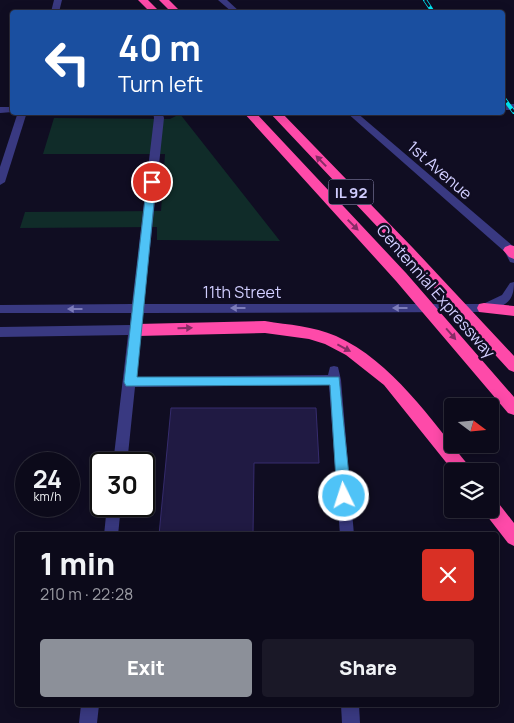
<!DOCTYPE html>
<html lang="en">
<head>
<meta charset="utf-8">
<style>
	body { margin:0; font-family:Manrope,sans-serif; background:#1a1827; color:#f1f3f6; height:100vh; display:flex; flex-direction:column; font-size:19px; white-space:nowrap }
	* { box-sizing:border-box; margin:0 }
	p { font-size:16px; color:#9a9aa2 }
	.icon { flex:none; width:28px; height:28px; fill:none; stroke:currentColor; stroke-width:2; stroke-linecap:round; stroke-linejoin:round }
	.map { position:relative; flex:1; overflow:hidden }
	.sheet { position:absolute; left:15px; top:532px; width:484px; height:175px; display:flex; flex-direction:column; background:#0c0a1a; border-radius:5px; box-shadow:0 2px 12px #0003,0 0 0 1px #2c2b39 }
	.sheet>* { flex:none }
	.top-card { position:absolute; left:10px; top:10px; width:495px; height:105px; border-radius:5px; box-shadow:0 2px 12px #0003,0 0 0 1px #2c2b39; background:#1a4fa0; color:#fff; overflow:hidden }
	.needle { width:32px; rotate:106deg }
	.buttons { position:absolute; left:444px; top:398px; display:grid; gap:10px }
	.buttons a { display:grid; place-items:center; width:55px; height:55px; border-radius:5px; background:#0c0a1a; box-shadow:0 2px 12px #0003,0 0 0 1px #2c2b39; font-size:25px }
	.speed { position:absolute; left:15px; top:452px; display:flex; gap:10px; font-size:25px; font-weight:700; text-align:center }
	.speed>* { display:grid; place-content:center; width:65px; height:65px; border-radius:50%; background:#0c0a1a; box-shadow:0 2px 12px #0003,0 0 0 1px #2c2b39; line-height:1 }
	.speed small { font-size:12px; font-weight:400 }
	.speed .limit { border:2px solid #111; border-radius:8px; background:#fff; color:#111 }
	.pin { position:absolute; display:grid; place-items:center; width:42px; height:42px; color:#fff; margin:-21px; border:2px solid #fff; border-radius:50%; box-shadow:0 1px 5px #0007 }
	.me { position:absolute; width:55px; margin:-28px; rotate:356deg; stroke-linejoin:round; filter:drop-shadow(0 0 4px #0008) }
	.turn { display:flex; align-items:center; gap:18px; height:105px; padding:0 25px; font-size:22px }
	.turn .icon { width:65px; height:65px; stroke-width:2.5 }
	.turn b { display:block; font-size:35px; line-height:42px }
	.round { display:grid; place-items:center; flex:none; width:52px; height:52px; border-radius:5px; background:#1a1827 }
	.headline { display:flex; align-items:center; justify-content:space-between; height:85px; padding:0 25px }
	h1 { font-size:30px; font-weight:800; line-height:38px }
	.primary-button { display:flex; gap:10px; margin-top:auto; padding:10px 25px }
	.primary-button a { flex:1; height:58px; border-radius:5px; background:#8c9099; color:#fff; font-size:20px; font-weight:800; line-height:58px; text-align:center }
	.primary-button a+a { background:#1a1827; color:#f1f3f6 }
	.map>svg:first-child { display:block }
	.green { fill:#102c29 }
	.building { fill:#201a43; stroke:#362c6e }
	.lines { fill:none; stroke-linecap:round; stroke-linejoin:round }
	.minor { fill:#393981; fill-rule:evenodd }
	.highway { fill:#fe4aa9; fill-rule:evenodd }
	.rail-casing { stroke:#01ebf8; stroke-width:4 }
	.rail { stroke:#100d22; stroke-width:2.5; stroke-dasharray:8; stroke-linecap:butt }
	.oneway { fill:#872c66 }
	.oneway2 { fill:#7d7cba }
	.route { fill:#4fc3f7; stroke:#337fa1 }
	.labels { text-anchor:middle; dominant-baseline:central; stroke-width:5; stroke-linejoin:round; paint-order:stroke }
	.shield { fill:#100d22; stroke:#9794bd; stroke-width:1 }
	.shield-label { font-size:15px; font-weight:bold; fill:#d1ceff }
	.street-label { font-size:16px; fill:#d1ceff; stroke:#100d22 }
</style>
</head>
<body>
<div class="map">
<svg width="514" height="723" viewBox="0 0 514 723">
	<rect width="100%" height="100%" fill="#100d22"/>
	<path class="green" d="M180 114 280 241 157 240V227L20 228 25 212 161 211 165 154H43L54 118 170 119Z"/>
	<path class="building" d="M171 408H316L319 463H254L253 535H159Z"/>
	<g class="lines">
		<g class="minor">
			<path d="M54 0H62L59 12H51Z"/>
			<path d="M218 0H227L240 12H232Z"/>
			<rect x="502" y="104" width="12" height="6"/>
			<path d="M0 107H12L13 112 0 113Z"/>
			<path d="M18 112H27L5 182 0 185V167Z"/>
			<path d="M153 112H162L164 118 144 304H483L502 295 510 283 514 282C514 304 504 306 484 312L143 313 141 327 143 330 141 333 136 377 328 375 330 367 334 366 338 367 341 380 354 535H340L329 385 135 387 127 464H113L128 335 0 337V327L130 325 131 313H0V305L132 304 154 118Z"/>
			<path d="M346 112H356L514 247V263L510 262 505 252Z"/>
			<path d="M107 506H121L118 535H104Z"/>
			<path d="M81 705H99L97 723H79Z"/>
			<path d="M341 705H359L360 723H342Z"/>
		</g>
		<g class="highway">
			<path d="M138 0H148L160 12H150Z"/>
			<path d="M159 0H169L181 12H171Z"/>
			<path d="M243 112H255L406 273 514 397V415L508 413 396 281Z"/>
			<path d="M269 112H281L413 248 514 356V372L509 370 403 254Z"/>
			<path d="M510 245 514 246V259L509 257 503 250 505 247Z"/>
			<path d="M484 303 514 306V316L479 312 477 308 479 304Z"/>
			<path d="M265 321C289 325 313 326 336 336 393 362 430 419 469 466L471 471H453L384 385 346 355 325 344 309 339 265 333 137 336 132 334 130 330 132 326 137 324Z"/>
			<path d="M490 498 496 500 514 523V546L508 543 484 512 483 509H490Z"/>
		</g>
		<g class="rail-casing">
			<g id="rail">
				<path d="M425 0 433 12"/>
				<path d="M502 96 514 112"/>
			</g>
		</g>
		<use href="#rail" class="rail"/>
	</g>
	<defs><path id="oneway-solid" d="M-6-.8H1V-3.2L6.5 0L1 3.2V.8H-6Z" transform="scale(1.25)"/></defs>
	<g class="oneway">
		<use href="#oneway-solid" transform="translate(321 161) rotate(-134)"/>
		<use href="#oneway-solid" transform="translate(353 225) rotate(45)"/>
		<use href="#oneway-solid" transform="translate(185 328) rotate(-2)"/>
		<use href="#oneway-solid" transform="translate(451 334) rotate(49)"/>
		<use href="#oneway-solid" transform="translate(344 348) rotate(28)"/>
	</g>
	<g class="oneway2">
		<use href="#oneway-solid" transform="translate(238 308) rotate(180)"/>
		<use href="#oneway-solid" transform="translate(400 308) rotate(180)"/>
		<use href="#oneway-solid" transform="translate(75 309) rotate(180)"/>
	</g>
	<path class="route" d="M152 179 156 182 137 377H339L351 496 349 501 344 502 339 501 337 496 330 385 126 386 124 382 147 182Z"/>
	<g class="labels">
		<rect class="shield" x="328.5" y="179.5" width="45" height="25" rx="4"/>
		<g class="shield-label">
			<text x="351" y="192">IL 92</text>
		</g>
		<g class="street-label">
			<text transform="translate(440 170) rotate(41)">1st Avenue</text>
			<text transform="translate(436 291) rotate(49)">Centennial Expressway</text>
			<text x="242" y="292">11th Street</text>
		</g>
	</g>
</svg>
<div class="buttons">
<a><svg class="needle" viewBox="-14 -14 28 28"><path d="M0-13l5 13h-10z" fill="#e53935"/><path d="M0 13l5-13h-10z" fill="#9a9aa2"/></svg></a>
<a><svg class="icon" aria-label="layers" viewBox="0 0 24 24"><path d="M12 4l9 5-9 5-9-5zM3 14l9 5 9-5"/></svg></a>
</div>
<div class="speed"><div>24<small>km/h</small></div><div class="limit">30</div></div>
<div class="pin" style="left:152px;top:182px;background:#d93025"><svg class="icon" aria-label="arrive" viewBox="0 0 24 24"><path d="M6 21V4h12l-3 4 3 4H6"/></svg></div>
<svg class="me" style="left:344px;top:496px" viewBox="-20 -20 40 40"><circle r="17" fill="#4fc3f7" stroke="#fff" stroke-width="3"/><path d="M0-11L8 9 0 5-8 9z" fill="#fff"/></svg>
<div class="top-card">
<div class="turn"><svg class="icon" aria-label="left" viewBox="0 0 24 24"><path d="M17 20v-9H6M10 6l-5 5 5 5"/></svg><div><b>40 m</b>Turn left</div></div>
</div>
<section class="sheet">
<div class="headline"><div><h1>1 min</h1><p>210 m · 22:28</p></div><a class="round" style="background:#d93025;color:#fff"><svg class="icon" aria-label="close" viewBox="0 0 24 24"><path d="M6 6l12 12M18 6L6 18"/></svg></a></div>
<div class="primary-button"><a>Exit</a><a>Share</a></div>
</section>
</div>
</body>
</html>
